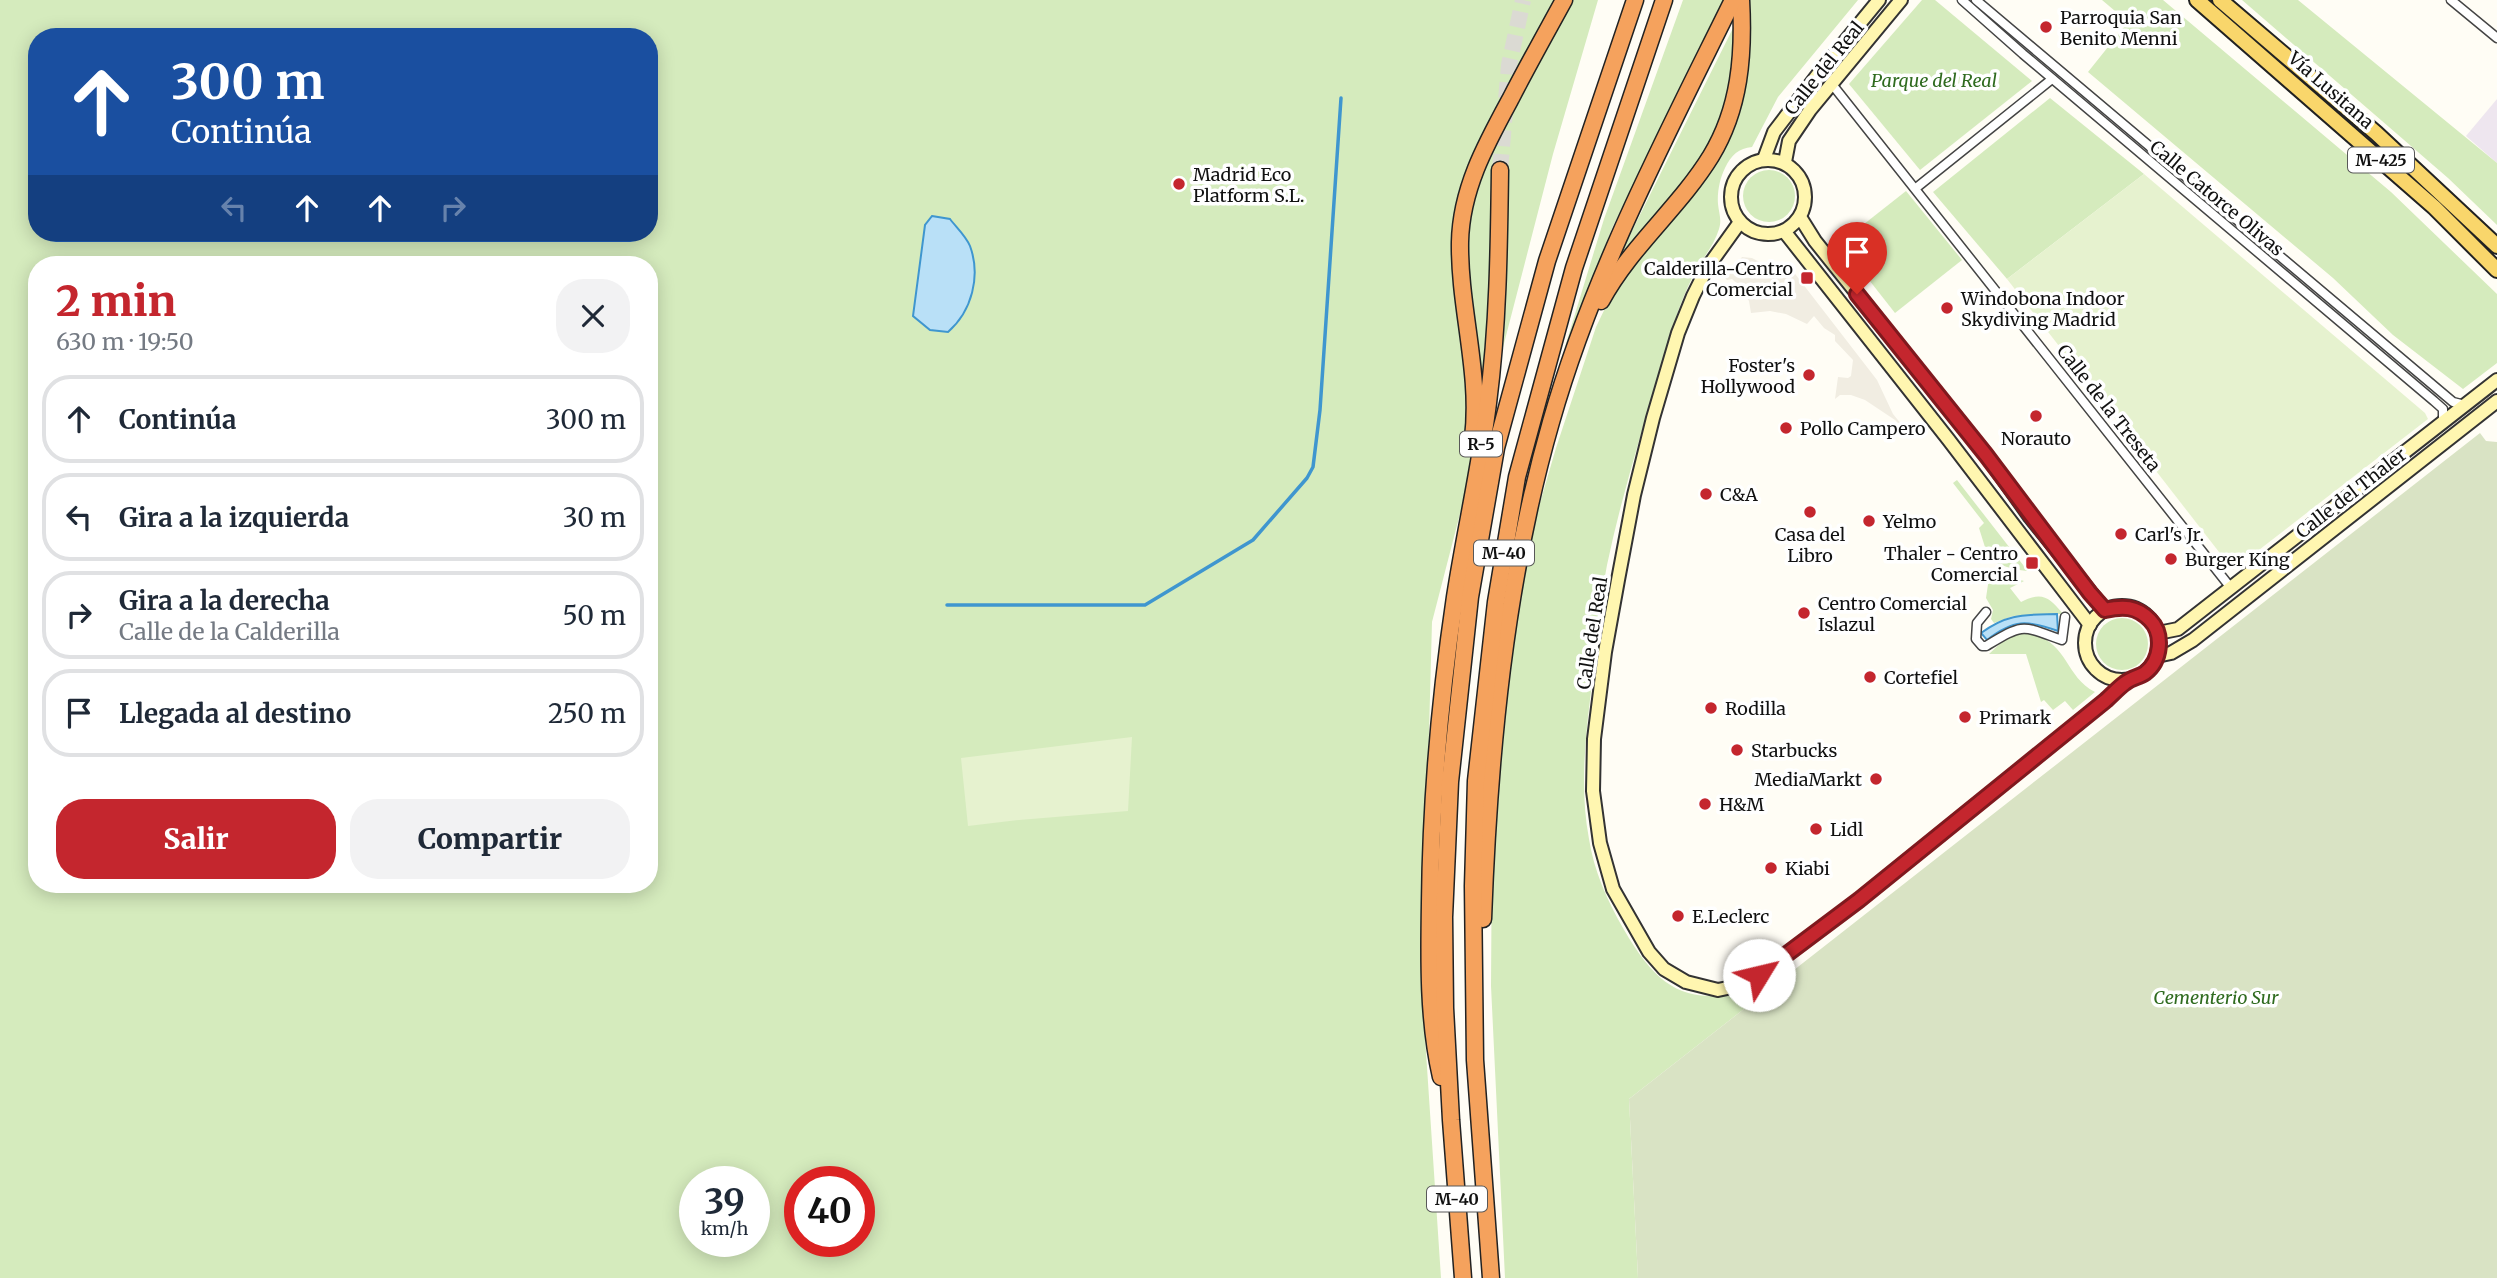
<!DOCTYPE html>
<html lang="es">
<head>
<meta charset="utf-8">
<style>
	body { margin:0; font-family:Merriweather,serif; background:#f2f2f3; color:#1f2937; height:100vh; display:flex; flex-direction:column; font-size:26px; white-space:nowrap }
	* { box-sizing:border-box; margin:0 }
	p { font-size:23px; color:#747a83 }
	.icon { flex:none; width:38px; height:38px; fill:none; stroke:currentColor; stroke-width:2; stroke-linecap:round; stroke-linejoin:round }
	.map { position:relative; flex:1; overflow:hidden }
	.sheet { position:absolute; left:28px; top:256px; width:630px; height:637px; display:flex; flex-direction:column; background:#fff; border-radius:28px; box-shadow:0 4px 18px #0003 }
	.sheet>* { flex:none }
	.banner { position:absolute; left:28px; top:28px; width:630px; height:214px; border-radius:28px; box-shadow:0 4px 18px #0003; background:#1a4fa0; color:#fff; overflow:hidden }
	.speed { position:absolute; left:679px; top:1166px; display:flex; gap:14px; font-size:35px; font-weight:700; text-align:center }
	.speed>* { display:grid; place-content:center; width:91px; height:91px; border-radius:50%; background:#fff; box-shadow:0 4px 18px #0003; line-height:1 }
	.speed small { font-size:18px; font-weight:400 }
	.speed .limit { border:10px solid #d22; background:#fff; color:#111 }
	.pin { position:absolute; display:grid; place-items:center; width:60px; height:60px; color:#fff; margin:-72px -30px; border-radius:50% 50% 50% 0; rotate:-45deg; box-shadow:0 0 7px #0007 }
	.pin .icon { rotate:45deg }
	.me { position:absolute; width:77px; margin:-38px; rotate:54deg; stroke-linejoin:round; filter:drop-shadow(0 0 5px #0008) }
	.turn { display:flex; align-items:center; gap:24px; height:147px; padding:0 28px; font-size:32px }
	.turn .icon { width:91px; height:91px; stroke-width:2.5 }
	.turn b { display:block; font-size:49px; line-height:60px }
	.lanes { display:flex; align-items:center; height:66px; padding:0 28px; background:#0003; justify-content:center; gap:35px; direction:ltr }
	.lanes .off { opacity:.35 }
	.round { display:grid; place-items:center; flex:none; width:74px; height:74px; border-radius:28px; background:#f2f2f3 }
	.head { display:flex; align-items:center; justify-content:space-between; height:119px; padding:0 28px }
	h1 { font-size:42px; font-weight:800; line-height:52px; color:#c4262e }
	.action { display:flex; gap:14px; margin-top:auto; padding:14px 28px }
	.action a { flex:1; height:80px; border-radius:28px; background:#c4262e; color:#fff; font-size:28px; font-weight:800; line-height:80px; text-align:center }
	.action a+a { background:#f2f2f3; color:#1f2937 }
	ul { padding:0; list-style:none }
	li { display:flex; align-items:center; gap:21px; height:88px; margin:0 14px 10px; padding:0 14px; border:4px solid #e0e1e3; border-radius:28px }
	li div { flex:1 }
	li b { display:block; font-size:26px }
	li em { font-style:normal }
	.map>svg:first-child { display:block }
	.industrial { fill:#eee6ef }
	.green { fill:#d5ebbd; fill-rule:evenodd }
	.cemetery { fill:#d9e3c4 }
	.pitch { fill:#e6f2cf }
	.plaza { fill:#f1ede2 }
	.water { fill:#b9e0f7; stroke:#3f96cf; stroke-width:2 }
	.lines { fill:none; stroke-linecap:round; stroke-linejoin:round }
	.stream { stroke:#3f96cf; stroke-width:3.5 }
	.highway-tunnel { stroke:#dbdad3; stroke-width:16; stroke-dasharray:16 8; stroke-linecap:butt }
	.street-casing { stroke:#444; stroke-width:11 }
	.secondary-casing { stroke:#333; stroke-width:16 }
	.primary-casing { stroke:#222; stroke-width:18 }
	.highway-casing { stroke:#222; stroke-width:19 }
	.street { stroke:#fff; stroke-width:8 }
	.secondary { stroke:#fff6b0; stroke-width:12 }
	.primary { stroke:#f9d66b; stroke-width:14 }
	.highway { stroke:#f5a25d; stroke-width:16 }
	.route-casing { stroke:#7f191e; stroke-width:18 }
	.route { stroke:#c4262e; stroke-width:12 }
	.poi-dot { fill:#c4262e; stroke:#fff; stroke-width:2.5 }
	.labels { text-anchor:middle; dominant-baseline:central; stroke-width:7; stroke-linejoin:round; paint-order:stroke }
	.shield { fill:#fff; stroke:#585858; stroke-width:2 }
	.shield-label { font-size:16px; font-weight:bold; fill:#111 }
	.poi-label { font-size:18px; fill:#111; stroke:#fff; text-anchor:start }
	.street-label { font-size:18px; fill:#111; stroke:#fff }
	.park-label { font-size:18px; font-style:italic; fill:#2f6b1f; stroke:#fff }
</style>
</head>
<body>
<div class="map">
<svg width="2497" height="1278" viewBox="0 0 2497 1278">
	<rect width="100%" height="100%" fill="#fffdf5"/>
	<path class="industrial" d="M2497 99V163L2466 136Z"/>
	<g class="green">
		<path d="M0 0H1598L1553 154 1432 622 1422 992 1441 1278H0ZM37 37H649V233H37ZM37 264H649V884H37ZM695 1181H754V1241H695ZM800 1181H859V1241H800Z"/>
		<path d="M1683 0H1728L1613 226 1564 350 1604 219Z"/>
		<path d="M1747 0H1858L1778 97 1752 147C1739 148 1731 155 1725 168 1720 178 1717 192 1718 204 1719 214 1722 220 1719 229 1714 246 1701 260 1693 276 1679 304 1670 335 1661 366 1642 431 1621 498 1607 565 1600 601 1598 639 1593 676 1586 730 1579 785 1589 839 1594 871 1607 900 1623 928 1664 999 1690 1003 1767 991L1629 1099 1638 1278H1505L1491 986 1492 838 1498 762 1523 561 1556 448 1596 327 1610 298 1708 151 1624 257 1616 263Z"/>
		<path d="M1922 0H1935L2032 81 1920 170 1849 84Z"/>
		<path d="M2102 0H2163L2391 192 2497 294V363L2463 389 2393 335 2333 278 2088 72 2128 22Z"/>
		<path d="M2242 0H2298L2497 163V225L2448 178Z"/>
		<path d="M2050 98 2144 174 2007 279 1933 192Z"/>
		<circle cx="1769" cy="196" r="26"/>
		<path d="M1906 191 1962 260 1895 313 1840 243Z"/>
		<path d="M1957 480 2027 570V571L2012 569 1989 560 1979 528 1984 523 1953 483Z"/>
		<path d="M1990 571 2024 581 2010 588 2021 602C2042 591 2049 597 2063 614L2013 616 1994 623 1991 619 1993 610 1986 598Z"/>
		<circle cx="2122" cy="644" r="26"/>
		<path d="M2024 631C2070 641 2063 675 2095 692L2073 710 2065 701 2053 710 2044 700 2041 702 2026 654H1989L2008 636Z"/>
	</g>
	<path class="cemetery" d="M2480 433 2486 441 2497 442V1278H1638L1629 1099Z"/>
	<g class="pitch">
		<path d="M2144 174 2425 413 2428 419 2233 570 2007 279Z"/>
		<path d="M1132 737 1128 811 1019 820 968 826 961 758Z"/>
	</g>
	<path class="plaza" d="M1742 257 1752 258 1767 266 1784 263 1789 266 1877 380 1893 414 1911 436 1895 420 1865 400 1851 395H1840L1835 399 1838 377 1848 378 1851 376 1853 360 1835 341V335L1824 328 1814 316 1807 324 1786 314 1770 311 1751 313 1749 301 1741 287 1732 279 1727 280 1725 278Z"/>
	<g class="water">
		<path d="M932 216 950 219C956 227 966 236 970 246 981 276 972 311 948 332L930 330 913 316 925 225Z"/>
		<path d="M2057 614 2058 631C2027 620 2014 619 1987 640L1981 633C2008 613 2025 615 2057 614Z"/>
	</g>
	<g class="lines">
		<path class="stream" d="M947 605H1145L1253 540 1307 478 1313 467 1320 410 1341 98"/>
		<path class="highway-tunnel" d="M1500 170 1509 65 1523 0"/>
		<g class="street-casing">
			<g id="street">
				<path d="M1962 0 2023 54 2434 401 2443 409V422"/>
				<path d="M1976 0 2453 402 2465 405"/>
				<path d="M2451 0 2497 38"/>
				<path d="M1831 83 2231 588"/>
				<path d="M1916 188 2052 79"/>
				<path d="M1986 612 1977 623 1976 639 1982 646H1986C2025 623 2020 625 2062 640L2065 617"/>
			</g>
		</g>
		<g class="secondary-casing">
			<g id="secondary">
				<path d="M1764 159 1774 132 1819 73 1879 0"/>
				<circle cx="1768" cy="197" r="37"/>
				<path d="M1785 162 1789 141 1810 110 1901 0"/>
				<path d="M1800 217 1815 241 1986 455 2030 517 2105 610"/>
				<path d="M1740 222 1707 268 1693 296 1678 333 1653 418 1634 495 1618 580 1605 652 1594 739 1593 791 1600 843 1613 889 1649 952 1664 969 1686 982 1718 990 1746 984 1859 900 2105 701 2127 680"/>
				<path d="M1784 231 1948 439 2090 625"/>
				<circle cx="2122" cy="643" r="37"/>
				<path d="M2158 633 2178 629 2497 380"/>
				<path d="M2157 656 2171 653 2193 640 2497 401"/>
			</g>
		</g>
		<g class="primary-casing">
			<g id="primary">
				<path d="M2197 0 2434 207 2497 270"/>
				<path d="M2220 0 2376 133 2497 246"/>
			</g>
		</g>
		<g class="highway-casing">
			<g id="highway">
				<path d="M1601 301C1630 247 1679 208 1711 156 1740 108 1744 55 1741 0"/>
				<path d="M1473 438C1481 373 1459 308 1460 242 1461 189 1486 144 1511 98 1528 65 1546 33 1564 0"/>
				<path d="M1483 919C1489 753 1505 582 1551 422 1593 274 1665 138 1733 0"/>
				<path d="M1441 1077C1428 1020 1429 960 1430 903 1431 800 1440 698 1455 597 1465 532 1480 468 1488 403 1498 326 1499 248 1500 170"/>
				<path d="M1463 1278 1451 1120 1445 1008 1444 917 1450 782 1470 597 1496 448 1547 261 1635 0"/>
				<path d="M1491 1278 1475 1060 1473 886 1476 781 1496 602 1517 477 1574 268 1664 0"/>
			</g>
		</g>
		<use href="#street" class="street"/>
		<use href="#secondary" class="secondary"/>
		<use href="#primary" class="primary"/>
		<use href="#highway" class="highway"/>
	</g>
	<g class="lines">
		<g class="route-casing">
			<path id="route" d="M1759 975 1859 900 2105 701C2112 695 2118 688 2125 683 2131 678 2139 677 2145 673 2161 661 2164 634 2150 620 2136 606 2123 606 2105 610L2090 593 1986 455 1857 294"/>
		</g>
		<use href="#route" class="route"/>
	</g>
	<g class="poi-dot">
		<circle cx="2046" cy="27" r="7"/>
		<circle cx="1179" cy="184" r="7"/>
		<rect x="1800" y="271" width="14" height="14" rx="3.5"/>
		<circle cx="1947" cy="308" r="7"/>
		<circle cx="1809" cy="375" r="7"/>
		<circle cx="2036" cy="416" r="7"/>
		<circle cx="1786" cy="428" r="7"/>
		<circle cx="1706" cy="494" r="7"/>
		<circle cx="1810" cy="512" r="7"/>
		<circle cx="1869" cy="521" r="7"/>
		<circle cx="2121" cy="534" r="7"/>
		<circle cx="2171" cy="559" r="7"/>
		<rect x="2025" y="556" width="14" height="14" rx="3.5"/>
		<circle cx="1804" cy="613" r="7"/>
		<circle cx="1870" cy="677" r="7"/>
		<circle cx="1711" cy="708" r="7"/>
		<circle cx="1965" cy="717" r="7"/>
		<circle cx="1737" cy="750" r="7"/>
		<circle cx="1876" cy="779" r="7"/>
		<circle cx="1705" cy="804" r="7"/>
		<circle cx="1816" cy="829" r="7"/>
		<circle cx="1771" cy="868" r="7"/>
		<circle cx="1678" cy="916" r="7"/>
	</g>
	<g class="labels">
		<g class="shield">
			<rect x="2348" y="147.5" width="66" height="25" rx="5"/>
			<rect x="1460" y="431.5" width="42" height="25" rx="5"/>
			<rect x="1474" y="540.5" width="60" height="25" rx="5"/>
			<rect x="1427" y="1186.5" width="60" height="25" rx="5"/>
		</g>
		<g class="shield-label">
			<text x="2381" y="160">M-425</text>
			<text x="1481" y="444">R-5</text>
			<text x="1504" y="553">M-40</text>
			<text x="1457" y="1199">M-40</text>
		</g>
		<g class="poi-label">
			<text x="2060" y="17">Parroquia San<tspan x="2060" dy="21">Benito Menni</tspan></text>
			<text x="1193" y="174">Madrid Eco<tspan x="1193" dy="21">Platform S.L.</tspan></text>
			<text x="1793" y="268" text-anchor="end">Calderilla-Centro<tspan x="1793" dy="21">Comercial</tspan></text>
			<text x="1961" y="298">Windobona Indoor<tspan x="1961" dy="21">Skydiving Madrid</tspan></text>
			<text x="1795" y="365" text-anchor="end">Foster's<tspan x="1795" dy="21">Hollywood</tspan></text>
			<text x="1800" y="428">Pollo Campero</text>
			<text x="2036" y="438" text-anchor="middle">Norauto</text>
			<text x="1720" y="494">C&amp;A</text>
			<text x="1883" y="521">Yelmo</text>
			<text x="1810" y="534" text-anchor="middle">Casa del<tspan x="1810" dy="21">Libro</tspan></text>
			<text x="2135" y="534">Carl's Jr.</text>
			<text x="2018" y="553" text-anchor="end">Thaler - Centro<tspan x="2018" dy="21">Comercial</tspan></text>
			<text x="2185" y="559">Burger King</text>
			<text x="1818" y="603">Centro Comercial<tspan x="1818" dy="21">Islazul</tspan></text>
			<text x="1884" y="677">Cortefiel</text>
			<text x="1725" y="708">Rodilla</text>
			<text x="1979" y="717">Primark</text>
			<text x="1751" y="750">Starbucks</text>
			<text x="1862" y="779" text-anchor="end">MediaMarkt</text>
			<text x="1719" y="804">H&amp;M</text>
			<text x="1830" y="829">Lidl</text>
			<text x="1785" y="868">Kiabi</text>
			<text x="1692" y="916">E.Leclerc</text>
		</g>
		<g class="street-label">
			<text transform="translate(1824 68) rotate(-51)">Calle del Real</text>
			<text transform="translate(2331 90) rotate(41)">Vía Lusitana</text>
			<text transform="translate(2217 198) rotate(40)">Calle Catorce Olivas</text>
			<text transform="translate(2109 408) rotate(52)">Calle de la Treseta</text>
			<text transform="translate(2351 493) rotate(-38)">Calle del Thaler</text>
			<text transform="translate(1592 633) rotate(-81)">Calle del Real</text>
		</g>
		<g class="park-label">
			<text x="1934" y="80">Parque del Real</text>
			<text x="2216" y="997">Cementerio Sur</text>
		</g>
	</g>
</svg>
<div class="speed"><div>39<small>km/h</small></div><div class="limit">40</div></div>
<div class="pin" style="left:1857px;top:294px;background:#d93025"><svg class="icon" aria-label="arrive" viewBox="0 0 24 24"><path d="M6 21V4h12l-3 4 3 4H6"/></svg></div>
<svg class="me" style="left:1759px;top:975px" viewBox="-20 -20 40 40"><circle r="19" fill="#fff"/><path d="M0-13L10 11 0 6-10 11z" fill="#c4262e"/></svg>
<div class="banner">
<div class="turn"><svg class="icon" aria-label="ahead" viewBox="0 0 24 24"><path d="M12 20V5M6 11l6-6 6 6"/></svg><div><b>300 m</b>Continúa</div></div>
<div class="lanes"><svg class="icon off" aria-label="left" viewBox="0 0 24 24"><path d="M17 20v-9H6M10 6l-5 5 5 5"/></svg><svg class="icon" aria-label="ahead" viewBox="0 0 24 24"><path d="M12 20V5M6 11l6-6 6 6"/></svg><svg class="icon" aria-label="ahead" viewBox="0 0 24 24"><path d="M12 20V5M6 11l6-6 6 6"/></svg><svg class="icon off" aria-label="right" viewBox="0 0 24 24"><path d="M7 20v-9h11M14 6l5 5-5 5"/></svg></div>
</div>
<section class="sheet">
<div class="head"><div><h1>2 min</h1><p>630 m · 19:50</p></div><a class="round"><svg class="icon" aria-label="close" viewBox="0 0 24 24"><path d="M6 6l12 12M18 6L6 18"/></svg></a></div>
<ul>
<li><svg class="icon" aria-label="ahead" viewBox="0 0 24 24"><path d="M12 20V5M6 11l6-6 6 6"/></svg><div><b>Continúa</b></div><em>300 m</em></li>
<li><svg class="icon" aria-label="left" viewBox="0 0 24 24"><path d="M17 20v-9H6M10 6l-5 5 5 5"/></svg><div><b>Gira a la izquierda</b></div><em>30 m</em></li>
<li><svg class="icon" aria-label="right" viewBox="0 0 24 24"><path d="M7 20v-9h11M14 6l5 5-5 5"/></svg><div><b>Gira a la derecha</b><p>Calle de la Calderilla</p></div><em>50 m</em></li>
<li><svg class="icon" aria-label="arrive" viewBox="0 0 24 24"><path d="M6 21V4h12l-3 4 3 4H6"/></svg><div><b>Llegada al destino</b></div><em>250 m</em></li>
</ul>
<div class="action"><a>Salir</a><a>Compartir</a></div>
</section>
</div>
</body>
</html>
